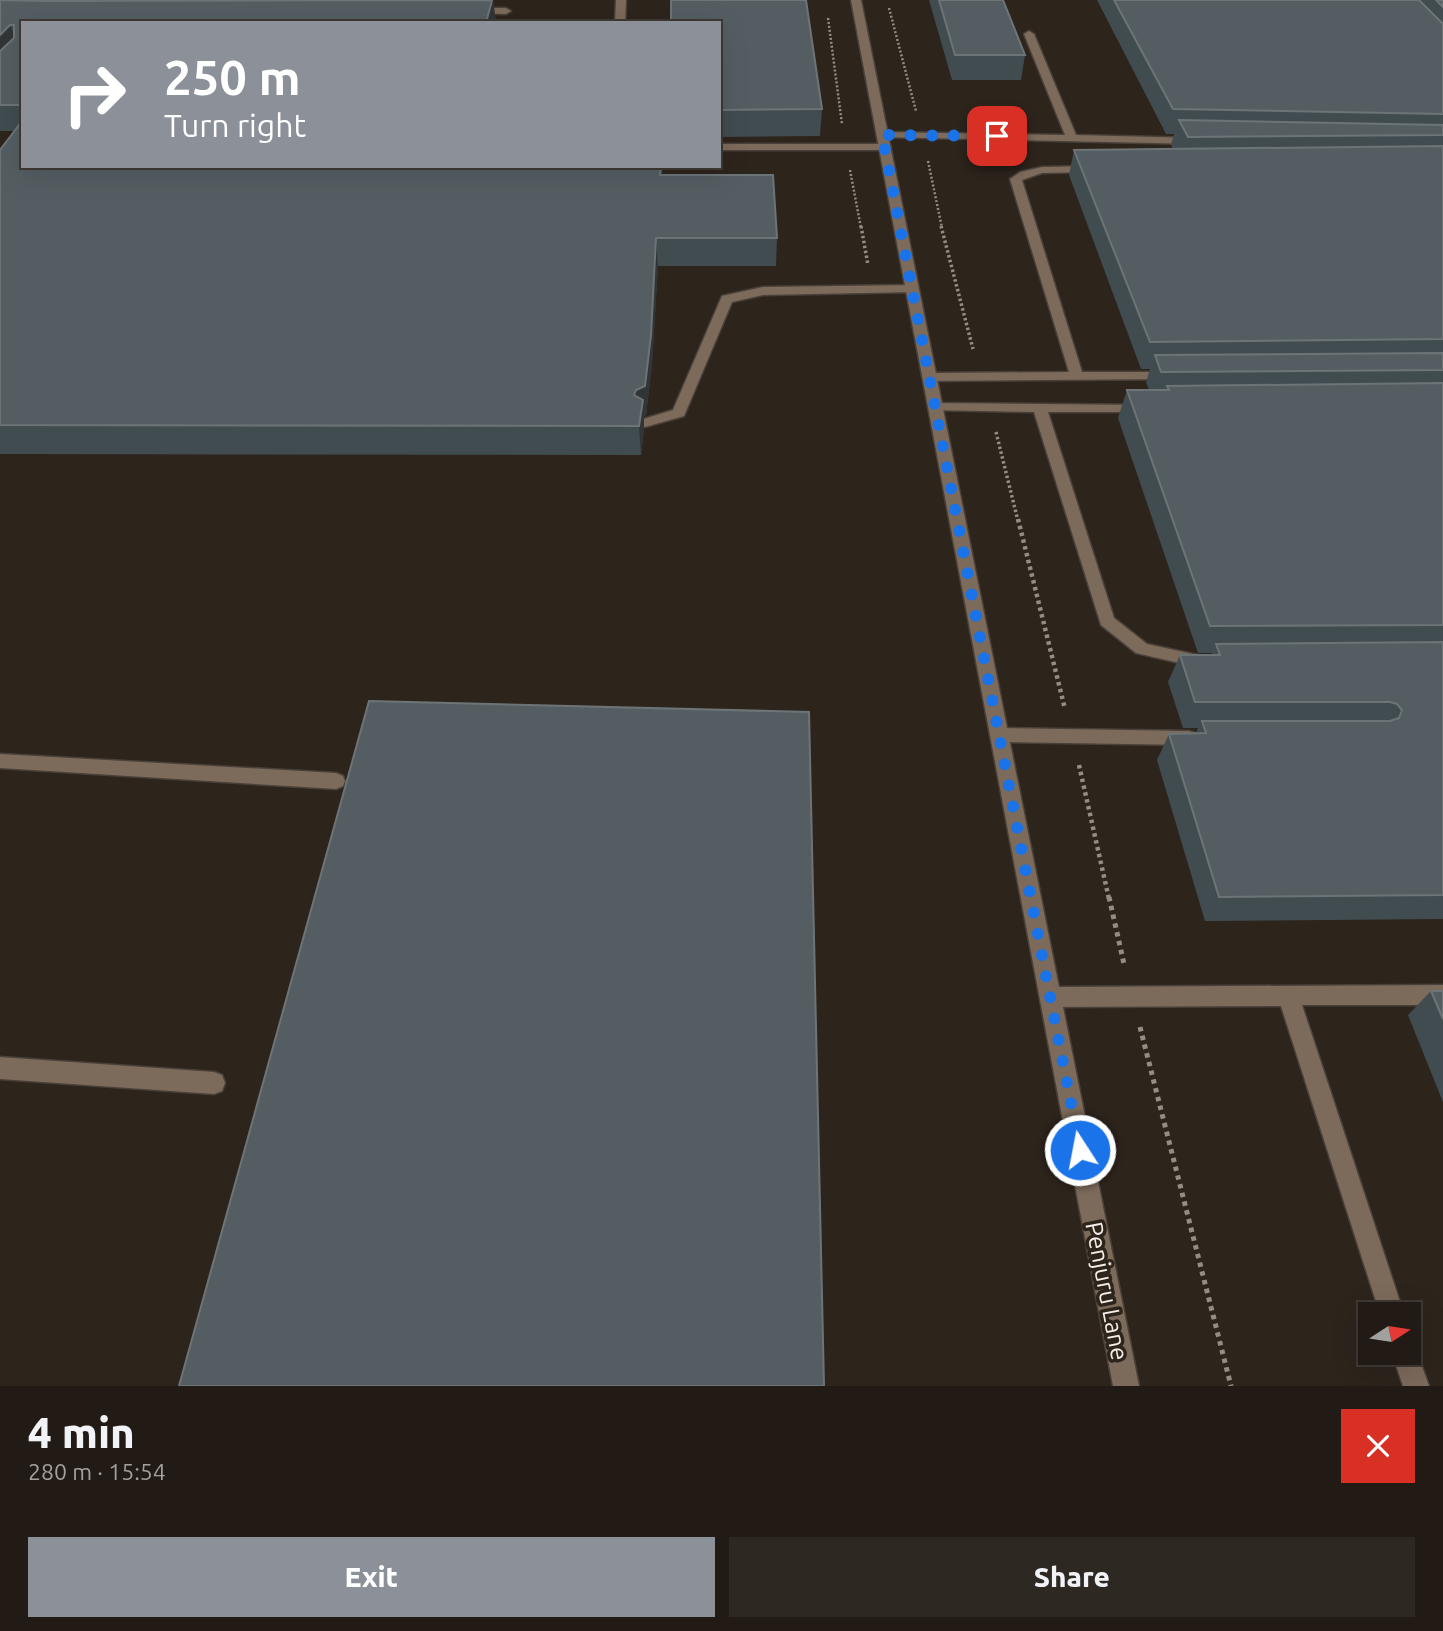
<!DOCTYPE html>
<html lang="en">
<head>
<meta charset="utf-8">
<style>
	body { margin:0; font-family:Ubuntu,sans-serif; background:#2e2822; color:#f1f3f6; height:100vh; display:flex; flex-direction:column; font-size:26px; white-space:nowrap }
	* { box-sizing:border-box; margin:0 }
	p { font-size:23px; color:#a2a1a0 }
	.icon { flex:none; width:38px; height:38px; fill:none; stroke:currentColor; stroke-width:2; stroke-linecap:round; stroke-linejoin:round }
	.map { position:relative; height:1386px; overflow:hidden }
	.side { display:flex; flex-direction:column; background:#221b15; flex:1 }
	.side>* { flex:none }
	.hud { position:absolute; left:21px; top:21px; width:700px; height:147px; border-radius:0px; box-shadow:0 7px 28px #0002,0 0 0 2px #3f3934; background:#8c9099; color:#fff; overflow:hidden }
	.needle { width:46px; rotate:78deg }
	.fabs { position:absolute; left:1358px; top:1302px; display:grid; gap:14px }
	.fabs a { display:grid; place-items:center; width:63px; height:63px; border-radius:0px; background:#221b15; box-shadow:0 7px 28px #0002,0 0 0 2px #3f3934; font-size:35px }
	.pin { position:absolute; display:grid; place-items:center; width:60px; height:60px; color:#fff; margin:-30px; border-radius:14px; box-shadow:0 4px 10px #0006 }
	.me { position:absolute; width:77px; margin:-38px; rotate:349deg; stroke-linejoin:round; filter:drop-shadow(0 0 5px #0008) }
	.turn { display:flex; align-items:center; gap:24px; height:147px; padding:0 28px; font-size:32px }
	.turn .icon { width:91px; height:91px; stroke-width:2.5 }
	.turn b { display:block; font-size:49px; line-height:60px }
	.round { display:grid; place-items:center; flex:none; width:74px; height:74px; border-radius:0px; background:#2e2822 }
	.headline { display:flex; align-items:center; justify-content:space-between; height:119px; padding:0 28px }
	h1 { font-size:42px; font-weight:800; line-height:52px }
	.button { display:flex; gap:14px; margin-top:auto; padding:14px 28px }
	.button a { flex:1; height:80px; border-radius:0px; background:#8c9099; color:#fff; font-size:28px; font-weight:800; line-height:80px; text-align:center }
	.button a+a { background:#2e2822; color:#f1f3f6 }
	.map>svg:first-child { display:block }
	.lines { fill:none; stroke-linecap:round; stroke-linejoin:round }
	.lane-casing { stroke:#494039; stroke-width:3 }
	.street-casing { stroke:#494039; stroke-width:3 }
	.path-far3 { stroke:#948c86; stroke-width:2.5; stroke-dasharray:2 2; stroke-linecap:butt }
	.path-far2 { stroke:#948c86; stroke-width:3.5; stroke-dasharray:2.5 2.5; stroke-linecap:butt }
	.path-far1 { stroke:#948c86; stroke-width:4.5; stroke-dasharray:3.5 3.5; stroke-linecap:butt }
	.path { stroke:#948c86; stroke-width:5; stroke-dasharray:4.5 4.5; stroke-linecap:butt }
	.lane { fill:#7c6a5b; fill-rule:evenodd }
	.street { fill:#7c6a5b; fill-rule:evenodd }
	.wall { fill:#414c51 }
	.shaded-wall { fill:#313535 }
	.building { fill:#545e62; stroke:#6d7477; stroke-width:2 }
	.route { stroke:#1a73e8; stroke-width:12; stroke-dasharray:0 21.6 }
	.labels { text-anchor:middle; dominant-baseline:central; stroke-width:7; stroke-linejoin:round; paint-order:stroke }
	.street-label { font-size:24px; fill:#f5eee9; stroke:#2d241c }
</style>
</head>
<body>
<div class="map">
<svg width="1443" height="1386" viewBox="0 0 1443 1386">
	<rect width="100%" height="100%" fill="#2d241c"/>
	<g class="lines">
		<g class="lane-casing">
			<g id="lane">
				<path d="M616 0H626L625 23H615Z"/>
				<path d="M471 8H506L511 11 506 14 468 13 466 11Z"/>
				<path d="M1029 31 1034 34 1076 135 1197 138 1202 141 1197 144 878 137 877 135 882 132 1065 135 1024 34Z"/>
				<path d="M719 144H885L891 147 885 150H719Z"/>
				<path d="M1042 167 1091 166 1097 169 1091 172 1042 173 1022 180 1082 372H1170L1177 376 1175 379 930 381 923 377 930 373 1069 372 1010 179 1020 172Z"/>
				<path d="M912 285 918 289 916 292 763 295 732 302 684 416 645 427 638 423 640 420 673 410 722 296 763 287Z"/>
				<path d="M935 403 1150 405 1152 408 1145 412H1048L1114 618 1147 644 1207 657 1210 662 1207 667 1201 668 1136 653 1101 625 1034 412 930 410 928 407Z"/>
				<path d="M1000 728 1189 731 1195 733 1198 738 1195 743 1189 745 1000 742 994 740 991 735 994 730Z"/>
				<path d="M0 754 336 773 343 776 345 781 343 786 336 789 0 768Z"/>
				<path d="M1443 985V1005H1302L1404 1314H1380L1281 1006 1051 1007 1044 1004 1040 997 1044 990 1051 987Z"/>
				<path d="M0 1057 214 1072 222 1075 225 1083 222 1091 214 1094 0 1079Z"/>
				<path d="M1409 1342 1414 1344 1429 1386H1403L1392 1353H1409Z"/>
			</g>
		</g>
		<g class="street-casing">
			<path id="street" d="M851 0H861L1139 1386H1113Z"/>
		</g>
		<g class="path-far3">
			<path d="M889 8 916 111"/>
			<path d="M828 18 842 124"/>
			<path d="M928 161 942 228"/>
			<path d="M850 170 861 228"/>
		</g>
		<g class="path-far2">
			<path d="M861 226 868 265"/>
			<path d="M941 226 973 349"/>
			<path d="M996 432 1018 521"/>
		</g>
		<g class="path-far1">
			<path d="M1018 519 1065 709"/>
			<path d="M1079 765 1109 899"/>
		</g>
		<g class="path">
			<path d="M1109 897 1124 964"/>
			<path d="M1140 1027 1231 1386"/>
		</g>
		<use href="#lane" class="lane"/>
		<use href="#street" class="street"/>
	</g>
	<g class="wall">
		<path d="M0 0H493L496 23H23V166H663L662 175 777 238 776 266H658L652 364 646 415 644 416V429L641 455 0 454V150L14 131H0Z"/>
		<path d="M929 0H1003L1025 55 1021 80H952Z"/>
		<path d="M1097 0H1443V919L1205 921 1157 760 1169 734 1196 733 1198 728H1183L1168 682 1180 655H1211L1212 653H1198L1118 418 1127 390H1149L1146 382 1150 369H1141L1069 175 1074 150 1173 149 1171 145 1174 134H1166Z"/>
		<path d="M719 23 822 109 820 136 719 137Z"/>
		<path d="M1431 991H1443V1102L1408 1015Z"/>
	</g>
	<g class="shaded-wall">
		<path d="M492 0H493L496 23H486Z"/>
		<path d="M10 25 21 50 0 72V35Z"/>
		<path d="M661 166H663L661 203 660 175Z"/>
		<path d="M656 238 658 266 652 364 646 415 644 416V429L641 455 639 426 634 395Z"/>
	</g>
	<g class="building">
		<path d="M0 0 46 1 492 0 486 23H23V105H0V51L14 38V25H10L0 35Z"/>
		<path d="M671 0H806L822 109 719 110V23H671Z"/>
		<path d="M939 0H1003L1025 55H955Z"/>
		<path d="M1114 0H1419L1443 24V114L1173 109Z"/>
		<path d="M1436 0H1443V7Z"/>
		<path d="M23 120V166H661L660 175H773L777 238H656L651 335 645 386 636 390 634 395 643 400 639 426 0 425V150Z"/>
		<path d="M1179 120 1443 125V135L1188 137Z"/>
		<path d="M1443 146V339L1150 342 1074 150Z"/>
		<path d="M1443 353V370L1161 372 1155 355Z"/>
		<path d="M1443 383V625L1210 626 1127 390H1169L1167 386Z"/>
		<path d="M1443 642V895L1219 897 1169 734 1206 733 1202 721H1390L1399 718 1402 710 1397 704 1390 702H1195L1180 655H1220L1216 644Z"/>
		<path d="M369 701 809 712 824 1386H179Z"/>
		<path d="M1431 991H1443V1019Z"/>
	</g>
	<g class="lines">
		<path class="route" d="M997 136 882 135 1080 1150"/>
	</g>
	<g class="labels">
		<g class="street-label">
			<text transform="translate(1107 1291) rotate(79)">Penjuru Lane</text>
		</g>
	</g>
</svg>
<div class="fabs">
<a><svg class="needle" viewBox="-14 -14 28 28"><path d="M0-13l5 13h-10z" fill="#e53935"/><path d="M0 13l5-13h-10z" fill="#a2a1a0"/></svg></a>
</div>
<div class="pin" style="left:997px;top:136px;background:#d93025"><svg class="icon" aria-label="arrive" viewBox="0 0 24 24"><path d="M6 21V4h12l-3 4 3 4H6"/></svg></div>
<svg class="me" style="left:1080px;top:1150px" viewBox="-20 -20 40 40"><circle r="17" fill="#1a73e8" stroke="#fff" stroke-width="3"/><path d="M0-11L8 9 0 5-8 9z" fill="#fff"/></svg>
<div class="hud">
<div class="turn"><svg class="icon" aria-label="right" viewBox="0 0 24 24"><path d="M7 20v-9h11M14 6l5 5-5 5"/></svg><div><b>250 m</b>Turn right</div></div>
</div>
</div>
<section class="side">
<div class="headline"><div><h1>4 min</h1><p>280 m · 15:54</p></div><a class="round" style="background:#d93025;color:#fff"><svg class="icon" aria-label="close" viewBox="0 0 24 24"><path d="M6 6l12 12M18 6L6 18"/></svg></a></div>
<div class="button"><a>Exit</a><a>Share</a></div>
</section>
</body>
</html>
